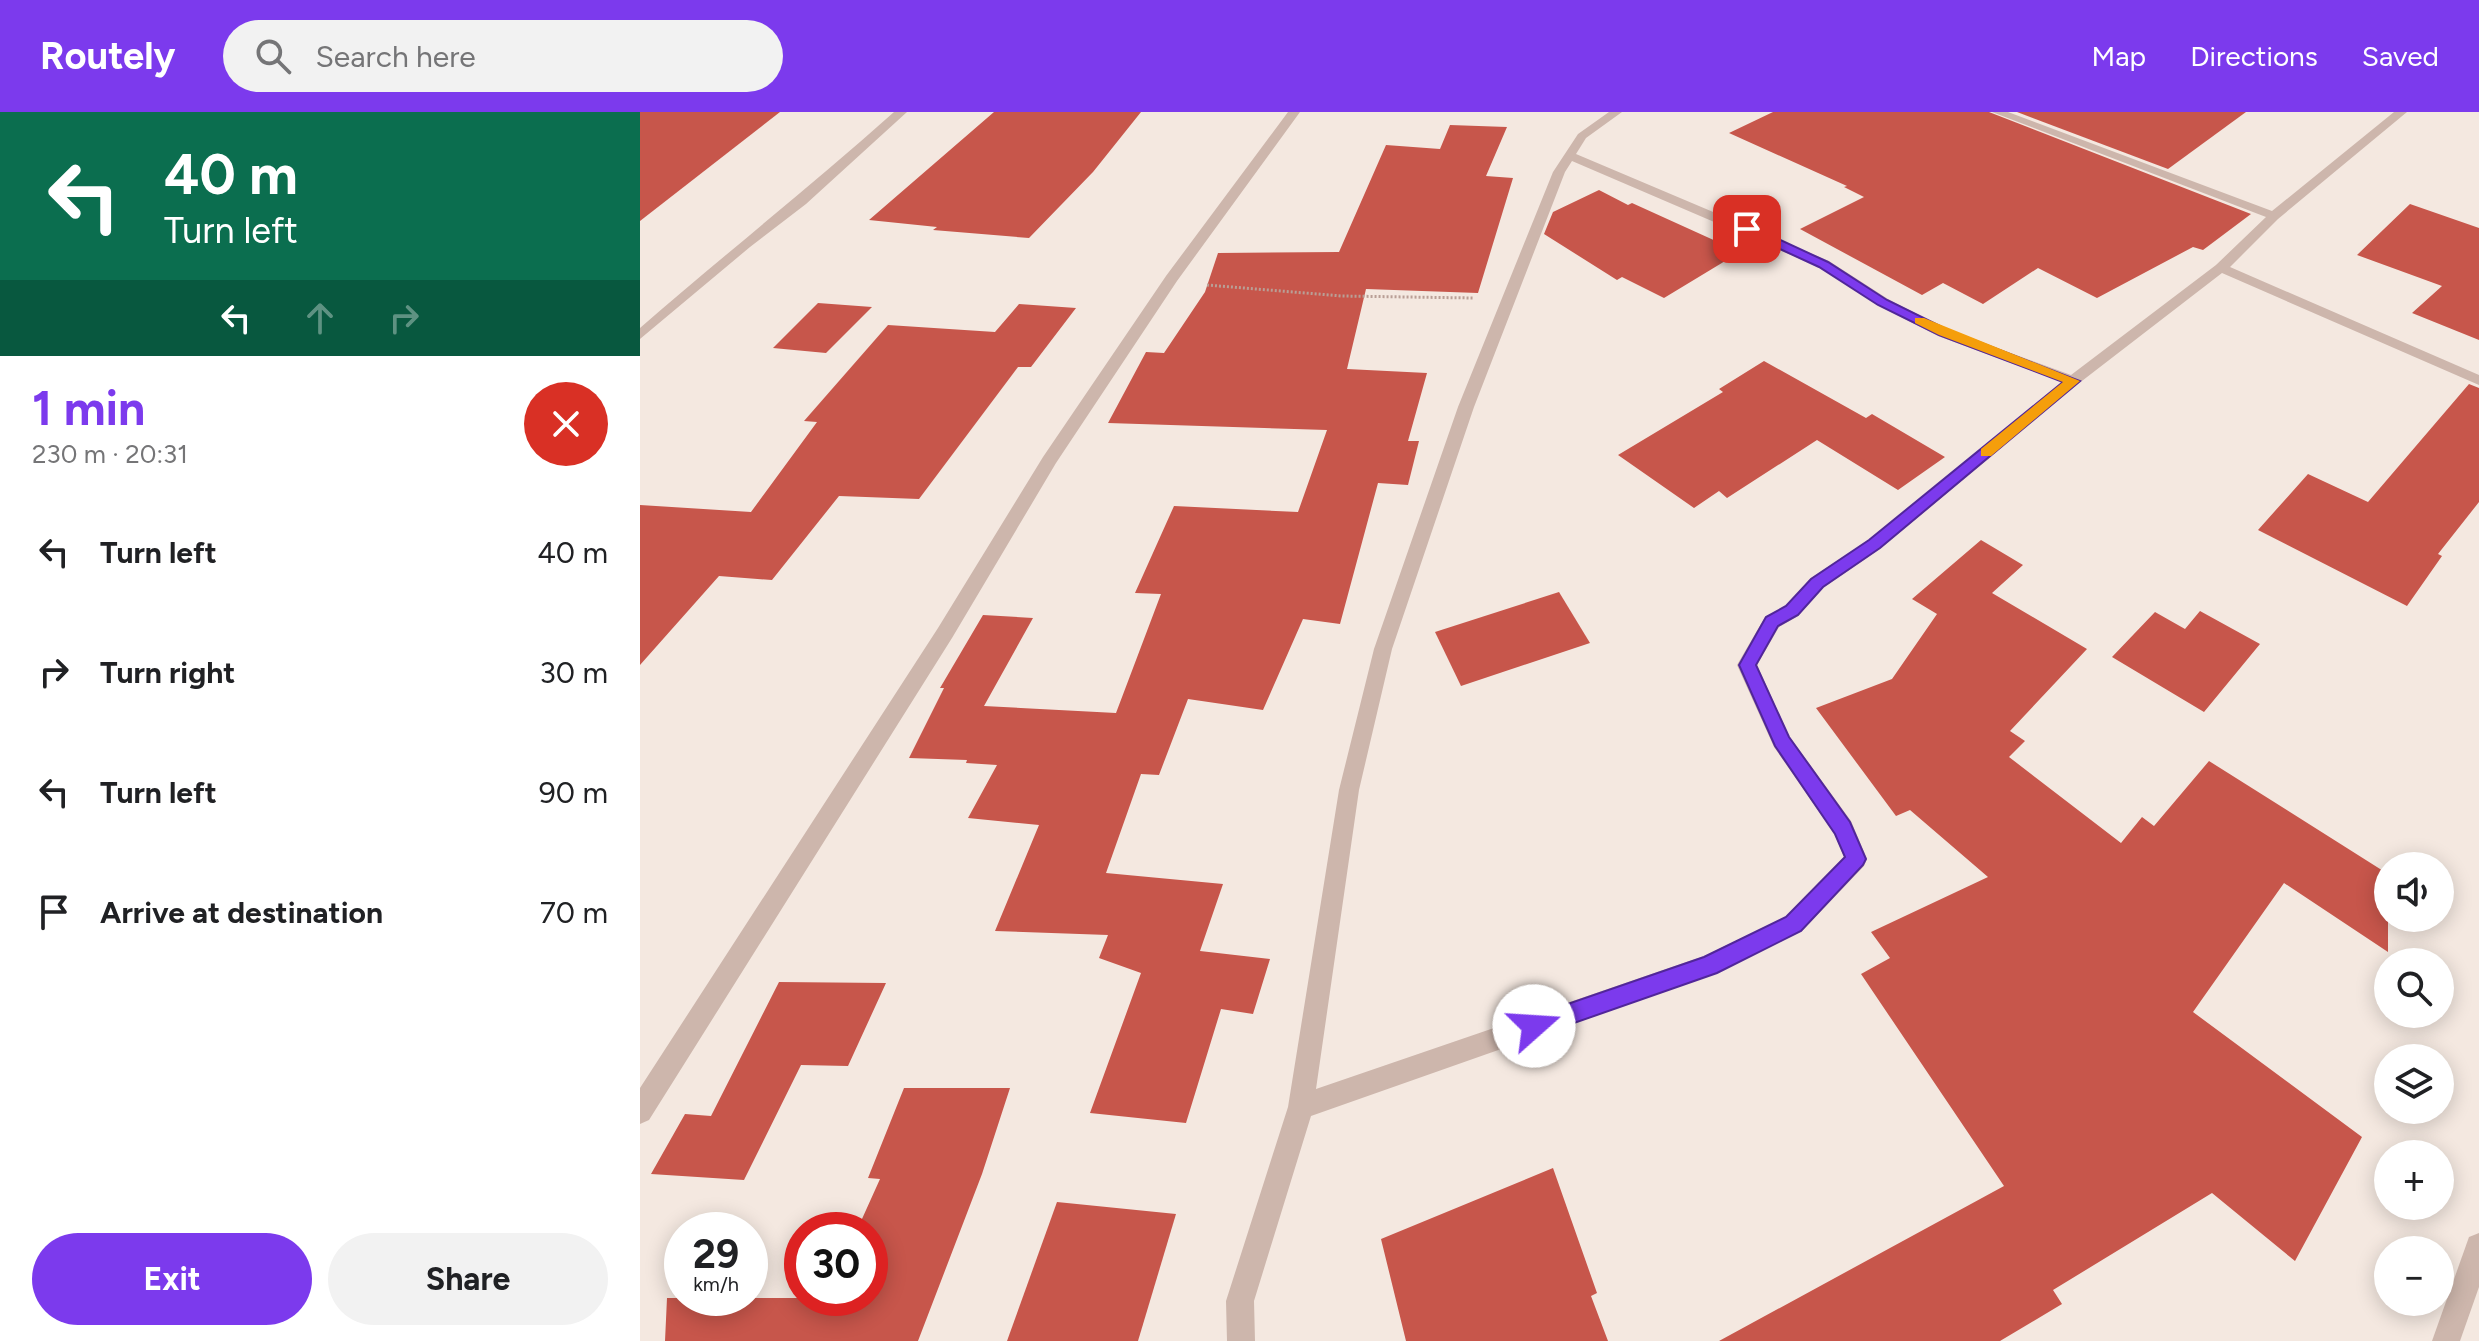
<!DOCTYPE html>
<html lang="en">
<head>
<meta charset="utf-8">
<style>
	body { margin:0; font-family:Figtree,sans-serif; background:#f2f2f2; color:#202124; height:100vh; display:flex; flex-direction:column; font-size:30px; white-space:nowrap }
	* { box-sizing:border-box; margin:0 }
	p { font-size:26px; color:#757577 }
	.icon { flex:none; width:44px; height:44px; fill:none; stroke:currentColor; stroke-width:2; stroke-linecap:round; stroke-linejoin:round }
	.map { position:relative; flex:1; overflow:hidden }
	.side { display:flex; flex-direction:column; background:#fff; width:640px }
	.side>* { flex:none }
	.guide { background:#0b6e4f; color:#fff; overflow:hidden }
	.controls { position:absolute; left:1734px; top:740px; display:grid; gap:16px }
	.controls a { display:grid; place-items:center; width:80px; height:80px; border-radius:50%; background:#fff; box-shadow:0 4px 20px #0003; font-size:40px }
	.speed { position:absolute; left:24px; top:1100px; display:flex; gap:16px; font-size:40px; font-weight:700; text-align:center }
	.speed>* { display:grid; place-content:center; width:104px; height:104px; border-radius:50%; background:#fff; box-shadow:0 4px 20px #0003; line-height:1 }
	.speed small { font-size:20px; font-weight:400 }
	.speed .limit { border:12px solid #d22; background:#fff; color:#111 }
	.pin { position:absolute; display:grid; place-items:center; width:68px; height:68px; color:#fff; margin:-34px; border-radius:16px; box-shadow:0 4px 12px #0006 }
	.me { position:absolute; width:88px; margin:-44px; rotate:71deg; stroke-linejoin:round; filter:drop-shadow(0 0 6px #0008) }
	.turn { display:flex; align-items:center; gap:28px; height:168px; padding:0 32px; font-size:36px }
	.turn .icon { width:104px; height:104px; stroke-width:2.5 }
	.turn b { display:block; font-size:56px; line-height:68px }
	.lanes { display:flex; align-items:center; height:76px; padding:0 32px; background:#0003; justify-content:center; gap:40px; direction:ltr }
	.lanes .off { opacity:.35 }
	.round { display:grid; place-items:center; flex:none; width:84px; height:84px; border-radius:42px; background:#f2f2f2 }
	.headline { display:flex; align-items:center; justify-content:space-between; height:136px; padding:0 32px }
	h1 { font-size:48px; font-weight:700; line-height:60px; color:#7c3aed }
	.button { display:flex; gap:16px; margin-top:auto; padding:16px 32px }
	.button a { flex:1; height:92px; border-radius:48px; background:#7c3aed; color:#fff; font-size:32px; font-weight:700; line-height:92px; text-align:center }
	.button a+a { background:#f2f2f2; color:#202124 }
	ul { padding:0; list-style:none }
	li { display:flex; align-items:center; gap:24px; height:120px; padding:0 32px }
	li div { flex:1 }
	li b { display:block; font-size:30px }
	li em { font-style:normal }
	header { display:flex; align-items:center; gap:48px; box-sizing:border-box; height:112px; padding:0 40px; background:#7c3aed; color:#fff }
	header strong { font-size:38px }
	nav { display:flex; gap:44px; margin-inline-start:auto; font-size:28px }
	.search { width:560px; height:72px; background:#f2f2f2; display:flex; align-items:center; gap:20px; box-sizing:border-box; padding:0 28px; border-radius:44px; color:#757577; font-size:30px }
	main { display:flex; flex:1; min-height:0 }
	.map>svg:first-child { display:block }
	.building { fill:#c7564b }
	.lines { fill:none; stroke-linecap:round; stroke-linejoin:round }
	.path { stroke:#b99f96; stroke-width:3; stroke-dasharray:2 2; stroke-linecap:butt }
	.street { fill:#cdb6ac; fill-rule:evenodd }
	.route { fill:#7c3aed; stroke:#51269a; stroke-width:2 }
	.slow { fill:#f59e0b }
</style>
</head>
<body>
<header>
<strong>Routely</strong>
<div class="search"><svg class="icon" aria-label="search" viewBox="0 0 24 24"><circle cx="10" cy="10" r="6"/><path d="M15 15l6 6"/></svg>Search here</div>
<nav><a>Map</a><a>Directions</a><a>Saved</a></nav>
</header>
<main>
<section class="side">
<div class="guide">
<div class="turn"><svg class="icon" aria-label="left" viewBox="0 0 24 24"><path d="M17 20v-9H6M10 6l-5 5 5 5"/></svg><div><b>40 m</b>Turn left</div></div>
<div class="lanes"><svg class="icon" aria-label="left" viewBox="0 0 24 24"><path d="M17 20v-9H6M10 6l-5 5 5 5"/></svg><svg class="icon off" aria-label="ahead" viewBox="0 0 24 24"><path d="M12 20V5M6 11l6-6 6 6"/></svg><svg class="icon off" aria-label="right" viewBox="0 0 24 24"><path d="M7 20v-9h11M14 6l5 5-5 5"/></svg></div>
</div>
<div class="headline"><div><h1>1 min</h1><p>230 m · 20:31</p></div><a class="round" style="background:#d93025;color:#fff"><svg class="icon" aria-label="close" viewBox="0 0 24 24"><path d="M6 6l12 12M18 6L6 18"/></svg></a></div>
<ul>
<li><svg class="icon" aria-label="left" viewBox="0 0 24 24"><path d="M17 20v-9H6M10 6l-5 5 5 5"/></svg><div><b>Turn left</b></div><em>40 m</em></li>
<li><svg class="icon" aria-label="right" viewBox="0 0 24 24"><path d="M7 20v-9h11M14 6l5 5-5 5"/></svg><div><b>Turn right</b></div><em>30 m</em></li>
<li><svg class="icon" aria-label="left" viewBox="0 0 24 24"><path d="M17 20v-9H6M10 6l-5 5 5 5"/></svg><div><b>Turn left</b></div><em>90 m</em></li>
<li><svg class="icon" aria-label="arrive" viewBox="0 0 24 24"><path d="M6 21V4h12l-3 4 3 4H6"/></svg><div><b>Arrive at destination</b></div><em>70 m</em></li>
</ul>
<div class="button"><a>Exit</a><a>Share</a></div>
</section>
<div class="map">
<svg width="1839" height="1229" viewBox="0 0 1839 1229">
	<rect width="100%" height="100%" fill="#f4e8e0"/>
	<g class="building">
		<path d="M0 0H140L0 109Z"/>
		<path d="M354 0H501L453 60 389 126 293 118 297 115 229 108Z"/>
		<path d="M1133 0H1349L1611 102 1563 138 1553 135 1457 186 1398 156 1343 192 1303 171 1282 183 1160 117 1224 85 1204 75 1207 74 1089 21Z"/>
		<path d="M1377 0H1606L1528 57Z"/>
		<path d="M810 13 867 15 846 64 873 66 838 181 726 177 707 257 787 261 768 329H779L768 373 738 371 700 512 663 507 623 598 548 587 519 663 501 662 466 761 583 772 560 839 630 847 613 902 581 897 546 1011 450 1001 501 861 459 846 468 823 355 819 399 713 328 706 357 653 326 651 327 648 269 646 304 576H300L343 503 393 506 344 594 476 601 521 482 495 481 534 394 658 400 687 318 468 311 506 240 524 241 565 180 578 141 699 140 746 33 800 37Z"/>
		<path d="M959 78 988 93 992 91 1100 140 1024 186 982 165 977 168 904 122 913 100Z"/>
		<path d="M1770 92 1839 116V228L1772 201 1802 174 1717 143Z"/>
		<path d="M178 191 232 195 186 241 133 236Z"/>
		<path d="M379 192 436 196 391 255H378L279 387 199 384 132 468 79 464 0 553V393L111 400 177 310 164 309 248 213 355 220Z"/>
		<path d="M1124 249 1226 306 1232 302 1305 345 1258 378 1177 328 1087 386 1079 379 1054 396 978 343 1083 280 1079 277Z"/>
		<path d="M1829 272 1839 276V390L1798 442 1802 444 1767 494 1618 418 1668 362 1728 390Z"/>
		<path d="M1341 428 1383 453 1352 481 1447 537 1370 619 1385 629 1369 645 1481 731 1502 705 1514 714 1569 649 1748 762V840L1644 771 1553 900 1722 1025 1655 1149 1572 1081 1413 1178 1422 1192 1360 1229H1079L1364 1074 1221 862 1250 846 1231 820 1348 765 1270 698 1256 704 1176 596 1252 567 1297 502 1272 487Z"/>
		<path d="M919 480 950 531 821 574 795 520Z"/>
		<path d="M1560 499 1620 532 1564 600 1472 545 1515 500 1545 517Z"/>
		<path d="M139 870 246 871 208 954 161 953 104 1068 11 1062 45 1002 71 1004Z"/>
		<path d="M264 976H370L342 1062 278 1229H25L27 1186H230V1118H217L240 1067 228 1066Z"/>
		<path d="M913 1056 957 1181 951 1184 968 1229H766L741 1127Z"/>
		<path d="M417 1090 536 1102 498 1229H367Z"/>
	</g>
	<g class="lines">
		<path class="path" d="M567 173 702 184 833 186"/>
		<g class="street">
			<path d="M254 0H267L166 92 110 135 0 227V216C84 143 171 74 254 0Z"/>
			<path d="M648 0H660L537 169 416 351 312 526 9 1008 0 1012V976L298 516 403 345 526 164Z"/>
			<path d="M969 0H982L946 26 936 42 1189 149 1248 187 1308 218 1431 263 1576 153 1626 105 1352 0H1368L1632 99 1754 0H1767L1638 107 1590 155 1839 263V273L1582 161 1438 272 1241 436 1183 476 1158 504 1139 515 1117 553 1149 624 1211 709 1227 747 1224 754 1162 819 1077 861 671 1004 614 1189 615 1229H587L586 1189 648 995 699 678 734 537 818 295 913 60 938 22ZM932 49 1179 155 1238 193 1298 224 1422 270 1229 428 1171 466 1146 494 1125 505 1097 553 1134 635 1194 721 1204 745 1146 805 1064 844 676 977 719 678 752 537 834 295 925 60Z"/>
			<path d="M1839 1121V1175L1820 1229H1792L1829 1125Z"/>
		</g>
	</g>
	<path class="route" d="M1103 115H1112L1188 150 1247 188 1308 218 1440 269 1240 436 1183 475 1158 503 1138 514 1116 553 1149 625 1210 710 1226 747 1223 753 1161 819 1077 861 894 925 887 922 883 914 887 906 1064 845 1146 805 1205 745 1195 722 1135 634 1099 553 1126 505 1146 494 1171 467 1229 428 1423 270 1299 223 1238 193 1179 155 1103 120Z"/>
	<path class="slow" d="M1275 206H1284L1440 269 1351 344H1341V337L1423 270 1299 223 1275 211Z"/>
</svg>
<div class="controls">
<a><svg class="icon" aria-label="sound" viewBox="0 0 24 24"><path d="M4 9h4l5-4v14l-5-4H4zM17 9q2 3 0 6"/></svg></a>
<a><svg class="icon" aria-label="search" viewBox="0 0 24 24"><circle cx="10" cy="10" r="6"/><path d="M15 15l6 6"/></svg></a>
<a><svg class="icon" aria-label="layers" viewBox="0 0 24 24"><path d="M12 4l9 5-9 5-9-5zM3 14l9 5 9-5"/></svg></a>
<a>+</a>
<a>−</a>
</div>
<div class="speed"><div>29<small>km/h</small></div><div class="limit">30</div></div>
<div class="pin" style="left:1107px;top:117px;background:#d93025"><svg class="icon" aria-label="arrive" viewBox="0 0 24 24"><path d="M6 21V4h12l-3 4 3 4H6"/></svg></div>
<svg class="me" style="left:894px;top:914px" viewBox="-20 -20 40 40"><circle r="19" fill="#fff"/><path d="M0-13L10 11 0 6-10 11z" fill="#7c3aed"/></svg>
</div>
</main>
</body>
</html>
